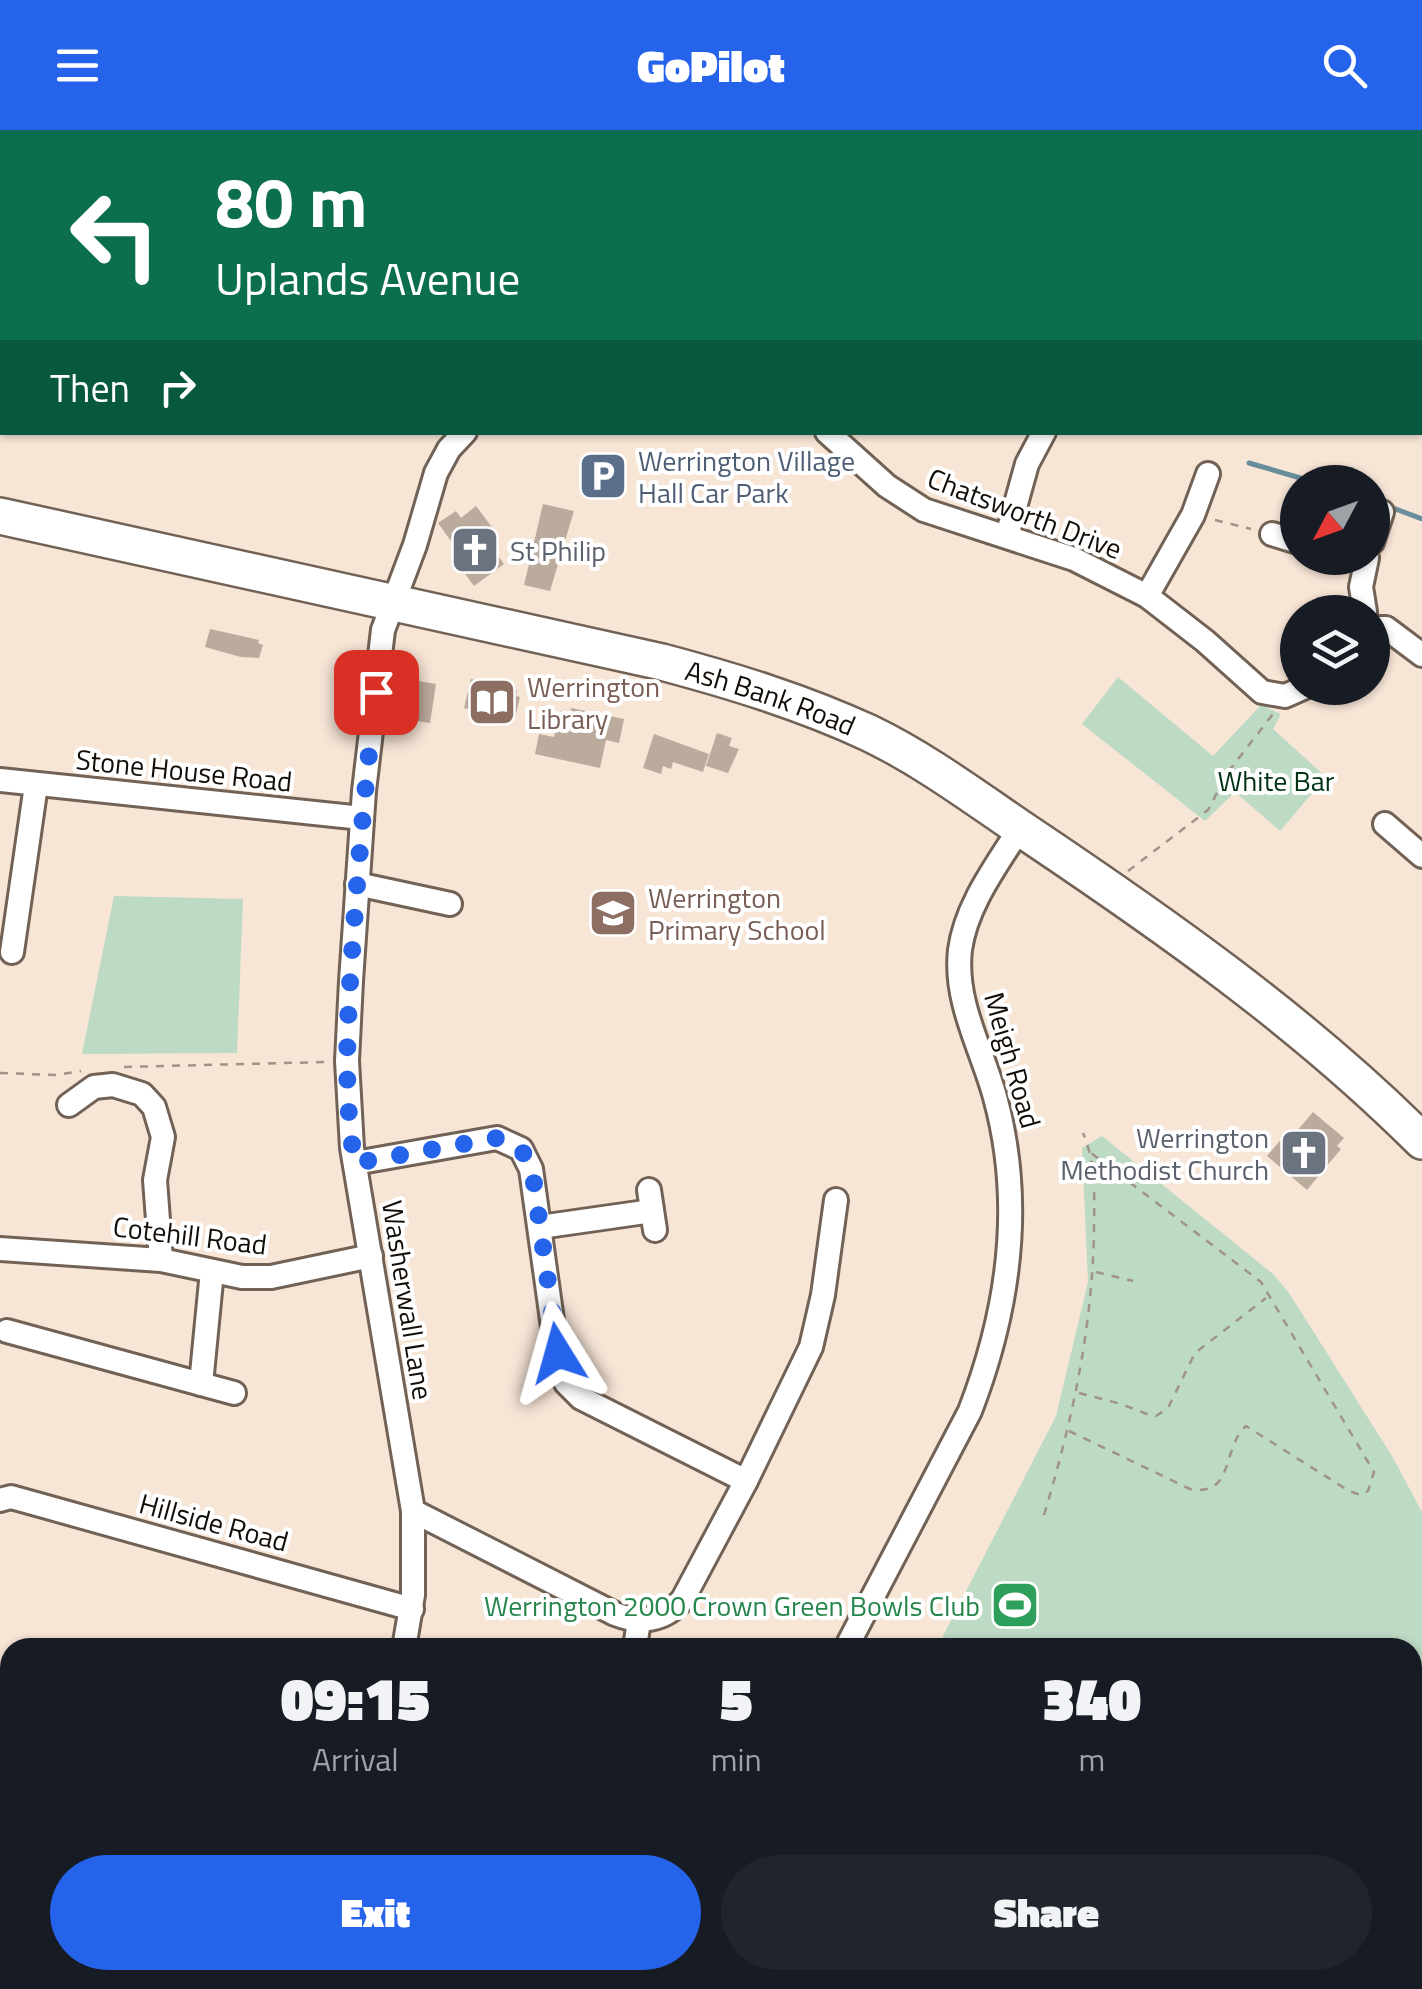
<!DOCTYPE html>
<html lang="en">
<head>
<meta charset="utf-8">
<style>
	body { margin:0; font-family:"Titillium Web",sans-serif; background:#20242c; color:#f1f3f6; height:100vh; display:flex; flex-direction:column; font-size:38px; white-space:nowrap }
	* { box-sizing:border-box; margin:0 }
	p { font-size:32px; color:#9ea1a6 }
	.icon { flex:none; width:55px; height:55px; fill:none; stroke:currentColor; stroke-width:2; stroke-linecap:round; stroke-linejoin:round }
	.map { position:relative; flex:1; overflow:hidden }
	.sheet { position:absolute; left:0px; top:1508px; width:1422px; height:352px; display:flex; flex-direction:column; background:#171b24; border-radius:30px 30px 0 0; box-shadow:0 2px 8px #0004 }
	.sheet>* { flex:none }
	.hud { position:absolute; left:0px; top:0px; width:1422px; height:305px; box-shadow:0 2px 8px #0004; background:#0b6e4f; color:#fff; overflow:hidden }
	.needle { width:65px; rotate:229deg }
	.fabs { position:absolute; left:1280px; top:335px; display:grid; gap:20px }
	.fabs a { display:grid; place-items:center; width:110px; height:110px; border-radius:50%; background:#171b24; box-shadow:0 2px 8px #0004; font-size:50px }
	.pin { position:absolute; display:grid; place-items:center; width:85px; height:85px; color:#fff; margin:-42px; border-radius:20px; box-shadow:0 5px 15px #0006 }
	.me { position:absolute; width:110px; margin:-55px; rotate:352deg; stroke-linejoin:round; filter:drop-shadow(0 0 8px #0008) }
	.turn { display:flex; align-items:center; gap:35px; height:210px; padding:0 50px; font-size:45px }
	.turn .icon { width:130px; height:130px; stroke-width:2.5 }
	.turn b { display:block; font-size:70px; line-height:85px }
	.then { display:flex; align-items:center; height:95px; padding:0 50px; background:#0003; gap:20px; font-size:38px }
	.eta { display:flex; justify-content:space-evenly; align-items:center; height:170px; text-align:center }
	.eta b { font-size:60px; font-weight:800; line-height:70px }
	.primary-button { display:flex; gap:20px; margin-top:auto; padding:20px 50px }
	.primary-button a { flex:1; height:115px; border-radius:60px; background:#2563eb; color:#fff; font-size:40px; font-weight:800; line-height:115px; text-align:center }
	.primary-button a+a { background:#20242c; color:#f1f3f6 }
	header { display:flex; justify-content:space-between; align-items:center; height:130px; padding:0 50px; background:#2563eb; color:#fff; font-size:45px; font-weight:800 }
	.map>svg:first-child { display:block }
	.green { fill:#bddac4 }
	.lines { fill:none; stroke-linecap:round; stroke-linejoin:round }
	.stream { stroke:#688e9c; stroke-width:5 }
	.building { fill:#bbab9c }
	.minor-casing { stroke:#716255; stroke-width:28 }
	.highway-casing { stroke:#716255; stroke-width:40 }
	.path { stroke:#a09387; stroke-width:2.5; stroke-dasharray:8 8; stroke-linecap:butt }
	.minor { stroke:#fff; stroke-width:22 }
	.highway { stroke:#fff; stroke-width:35 }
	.route { stroke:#2563eb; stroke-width:18; stroke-dasharray:0 32.4 }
	.labels { text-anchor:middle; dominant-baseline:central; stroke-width:8; stroke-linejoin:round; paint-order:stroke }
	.service-label { font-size:28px; fill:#4e5e75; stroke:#fff; text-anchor:start }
	.street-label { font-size:28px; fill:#130d08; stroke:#fff }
	.worship-label { font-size:28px; fill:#5b616d; stroke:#fff; text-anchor:start }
	.education-label { font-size:28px; fill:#785e54; stroke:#fff; text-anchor:start }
	.park-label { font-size:28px; fill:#003315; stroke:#fff }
	.leisure-label { font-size:28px; fill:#27864d; stroke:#fff; text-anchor:end }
</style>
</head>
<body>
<header><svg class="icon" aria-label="menu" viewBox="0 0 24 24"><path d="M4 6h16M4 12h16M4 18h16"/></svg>GoPilot<svg class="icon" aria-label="search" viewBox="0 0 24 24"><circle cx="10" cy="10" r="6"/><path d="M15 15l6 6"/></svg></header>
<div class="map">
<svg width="1422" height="1859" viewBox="0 0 1422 1859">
	<rect width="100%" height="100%" fill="#f7e5d6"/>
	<g class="green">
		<path d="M1118 547 1213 626 1261 575 1281 584 1273 599 1326 647 1280 701 1235 662 1205 691 1082 594Z"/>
		<path d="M114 766 243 769 237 923 82 924Z"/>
		<path d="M1102 1006 1273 1144 1289 1163 1392 1326 1422 1382V1716L1412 1712V1518H960L941 1510 1056 1286 1088 1152 1082 1018Z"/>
	</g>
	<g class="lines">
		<g class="stream">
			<path d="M1249 333 1314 352"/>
			<path d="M1372 370 1422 389"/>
		</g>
	</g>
	<g class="building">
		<path d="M543 374 574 381 550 461 524 455Z"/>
		<path d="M476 376 494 400 484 407 504 434 474 456 460 437 466 432 438 393 456 381 461 388Z"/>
		<path d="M210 499 259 510 258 513 263 515 259 528 241 527 205 517Z"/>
		<path d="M401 548 436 554 430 593 395 588Z"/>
		<path d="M471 549 517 560 516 566 520 567 515 588 504 585 502 596 476 589 478 582 464 578Z"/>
		<path d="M571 578 624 589 619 613 606 610 600 638 535 624 539 604 554 607 560 581 570 584Z"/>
		<path d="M717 603 732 608 729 616 739 619 728 643 706 636Z"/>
		<path d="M654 604 709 624 703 642 673 632 671 639 663 636 661 644 643 638Z"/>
		<path d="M1313 982 1344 1008 1337 1016 1341 1019 1307 1060 1267 1026 1283 1007 1286 1009 1295 999 1297 1001Z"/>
	</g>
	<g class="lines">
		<g class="minor-casing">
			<g id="minor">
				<path d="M896 0 900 2"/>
				<path d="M1324 0 1329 2"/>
				<path d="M1420 44 1422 45"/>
				<path d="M827 302 887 356 924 380 1074 429 1147 466 1205 511 1262 562 1285 566 1303 558"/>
				<path d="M1272 404 1298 412"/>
				<path d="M1007 406 1027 334 1044 302"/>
				<path d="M1372 412 1382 382"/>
				<path d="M1147 466 1193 385 1208 344"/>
				<path d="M1365 482 1361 457 1367 428"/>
				<path d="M1372 498H1386L1422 525"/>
				<path d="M0 650 362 688"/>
				<path d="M1385 694 1422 726"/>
				<path d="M357 754 450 774"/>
				<path d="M12 822 36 655"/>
				<path d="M69 975 94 957 113 955 142 964 154 977 163 1007 155 1050 161 1130"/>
				<path d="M355 1033 497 1008 521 1019 531 1039 558 1233 566 1253 581 1268 746 1351 683 1469C665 1491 641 1494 615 1484L413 1381"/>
				<path d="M649 1060 655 1100"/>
				<path d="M540 1097 652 1081"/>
				<path d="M0 1119 161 1130 242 1147H271L371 1126"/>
				<path d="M7 1201 234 1263"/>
				<path d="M201 1254 212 1141"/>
				<path d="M746 1351 811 1217 823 1165 836 1070"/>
				<path d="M0 1370 11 1367 47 1377 412 1479"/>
				<path d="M404 1518 413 1465V1381L352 1018 347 931 351 851 364 661 383 500 415 415 436 343 449 319 465 302"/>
				<path d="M635 1518 639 1490"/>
				<path d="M846 1518 970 1281C1009 1180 1024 1073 995 967 982 919 954 872 960 820 966 775 997 735 1020 698"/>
				<path d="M1412 1811 1422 1809"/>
				<path d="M727 1850V1859"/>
				<path d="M966 1850 982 1859"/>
				<path d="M1266 1850 1287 1859"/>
				<path d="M254 1859 262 1850"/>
				<path d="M354 1859 357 1850"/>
				<path d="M531 1859 534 1850"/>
				<path d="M1073 1859 1077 1850"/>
				<path d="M1230 1859 1234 1850"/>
				<path d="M1358 1859 1362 1850"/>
			</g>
		</g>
		<g class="highway-casing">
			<g id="highway">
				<path id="s1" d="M0 386 662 532C733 551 802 572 869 603 923 629 973 666 1023 700 1162 793 1303 892 1422 1011"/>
			</g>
		</g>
		<g class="path">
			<path d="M596 2 600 0"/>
			<path d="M628 2 629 0"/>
			<path d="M1215 390 1251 399"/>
			<path d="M1128 741 1208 680 1228 642 1273 584"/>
			<path d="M124 937 326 932"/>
			<path d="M0 943 56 945 81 941"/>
			<path d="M1096 1142 1133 1151"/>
			<path d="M1079 1263 1121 1274 1147 1284 1156 1286 1168 1278 1195 1223 1266 1168"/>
			<path d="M1069 1301 1190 1359C1235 1367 1221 1319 1246 1296L1349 1361 1361 1365 1368 1361 1374 1342 1261 1152 1091 1023"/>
			<path d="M1044 1385C1072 1292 1092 1200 1094 1103 1094 1068 1097 1036 1083 1003"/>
		</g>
		<use href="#minor" class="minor"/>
		<use href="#highway" class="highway"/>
	</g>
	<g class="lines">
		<path class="route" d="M376 562C366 644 359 726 353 809 348 882 342 960 355 1033L497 1008 521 1019 532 1039 558 1223"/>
	</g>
	<defs>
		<g id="parking-square" transform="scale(2.5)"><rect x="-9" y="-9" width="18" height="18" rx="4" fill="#5c6f8a" stroke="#fff"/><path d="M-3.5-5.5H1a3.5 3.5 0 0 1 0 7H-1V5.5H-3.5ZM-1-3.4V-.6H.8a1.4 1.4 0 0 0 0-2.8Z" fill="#fff"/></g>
		<g id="church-square" transform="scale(2.5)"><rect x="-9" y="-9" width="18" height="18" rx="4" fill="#6b7280" stroke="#fff"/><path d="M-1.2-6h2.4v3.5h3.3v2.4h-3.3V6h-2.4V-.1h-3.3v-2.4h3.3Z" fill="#fff"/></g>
		<g id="library-square" transform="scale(2.5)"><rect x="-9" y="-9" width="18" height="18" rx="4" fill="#8d6e63" stroke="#fff"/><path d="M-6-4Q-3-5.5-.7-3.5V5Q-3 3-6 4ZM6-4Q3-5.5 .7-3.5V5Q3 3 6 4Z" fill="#fff"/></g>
		<g id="school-square" transform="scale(2.5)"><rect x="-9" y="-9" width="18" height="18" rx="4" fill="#8d6e63" stroke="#fff"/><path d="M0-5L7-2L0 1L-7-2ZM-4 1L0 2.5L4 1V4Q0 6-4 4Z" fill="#fff"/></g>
		<g id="stadium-square" transform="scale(2.5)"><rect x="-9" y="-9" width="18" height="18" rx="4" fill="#2e9e5b" stroke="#fff"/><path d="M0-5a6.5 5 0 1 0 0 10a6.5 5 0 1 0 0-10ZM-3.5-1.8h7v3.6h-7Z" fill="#fff"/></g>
	</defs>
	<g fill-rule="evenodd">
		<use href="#parking-square" x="603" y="346"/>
		<use href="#church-square" x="475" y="420"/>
		<use href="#library-square" x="492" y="572"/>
		<use href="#school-square" x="613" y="783"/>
		<use href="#church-square" x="1304" y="1023"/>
		<use href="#stadium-square" x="1015" y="1475"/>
	</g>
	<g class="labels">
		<g class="service-label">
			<text x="638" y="330">Werrington Village<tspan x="638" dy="32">Hall Car Park</tspan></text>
		</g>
		<g class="street-label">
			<text transform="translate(1025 383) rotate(21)">Chatsworth Drive</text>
			<text stroke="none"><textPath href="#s1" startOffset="792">Ash Bank Road</textPath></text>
			<text transform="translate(184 640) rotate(6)">Stone House Road</text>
			<text transform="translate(1013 930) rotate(74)">Meigh Road</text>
			<text transform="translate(190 1105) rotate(7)">Cotehill Road</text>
			<text transform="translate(408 1170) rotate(81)">Washerwall Lane</text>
			<text transform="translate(214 1392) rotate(15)">Hillside Road</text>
		</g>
		<g class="worship-label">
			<text x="510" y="420">St Philip</text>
			<text x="1269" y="1007" text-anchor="end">Werrington<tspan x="1269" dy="32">Methodist Church</tspan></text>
		</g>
		<g class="education-label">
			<text x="527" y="556">Werrington<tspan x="527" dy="32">Library</tspan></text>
			<text x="648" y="767">Werrington<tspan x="648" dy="32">Primary School</tspan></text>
		</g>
		<g class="park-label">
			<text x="1276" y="650">White Bar</text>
		</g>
		<g class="leisure-label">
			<text x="980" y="1475">Werrington 2000 Crown Green Bowls Club</text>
		</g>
	</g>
</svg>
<div class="fabs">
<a><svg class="needle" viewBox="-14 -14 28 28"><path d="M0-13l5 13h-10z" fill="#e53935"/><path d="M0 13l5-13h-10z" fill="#9ea1a6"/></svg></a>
<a><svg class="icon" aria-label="layers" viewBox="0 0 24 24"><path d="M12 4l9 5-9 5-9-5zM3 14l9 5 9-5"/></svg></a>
</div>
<div class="pin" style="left:376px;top:562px;background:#d93025"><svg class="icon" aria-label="arrive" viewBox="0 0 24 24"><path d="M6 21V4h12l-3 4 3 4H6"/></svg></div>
<svg class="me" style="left:558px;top:1223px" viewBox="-20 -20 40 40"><path d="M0-17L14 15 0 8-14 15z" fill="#2563eb" stroke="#fff" stroke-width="4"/></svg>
<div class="hud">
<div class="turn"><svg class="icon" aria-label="left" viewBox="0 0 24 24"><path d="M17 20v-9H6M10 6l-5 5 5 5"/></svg><div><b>80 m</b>Uplands Avenue</div></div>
<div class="then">Then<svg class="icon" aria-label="right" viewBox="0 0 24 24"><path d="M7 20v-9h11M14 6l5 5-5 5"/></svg></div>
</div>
<section class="sheet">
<div class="eta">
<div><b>09:15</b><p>Arrival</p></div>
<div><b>5</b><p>min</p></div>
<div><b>340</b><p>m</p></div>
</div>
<div class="primary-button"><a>Exit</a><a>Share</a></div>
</section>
</div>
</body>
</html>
